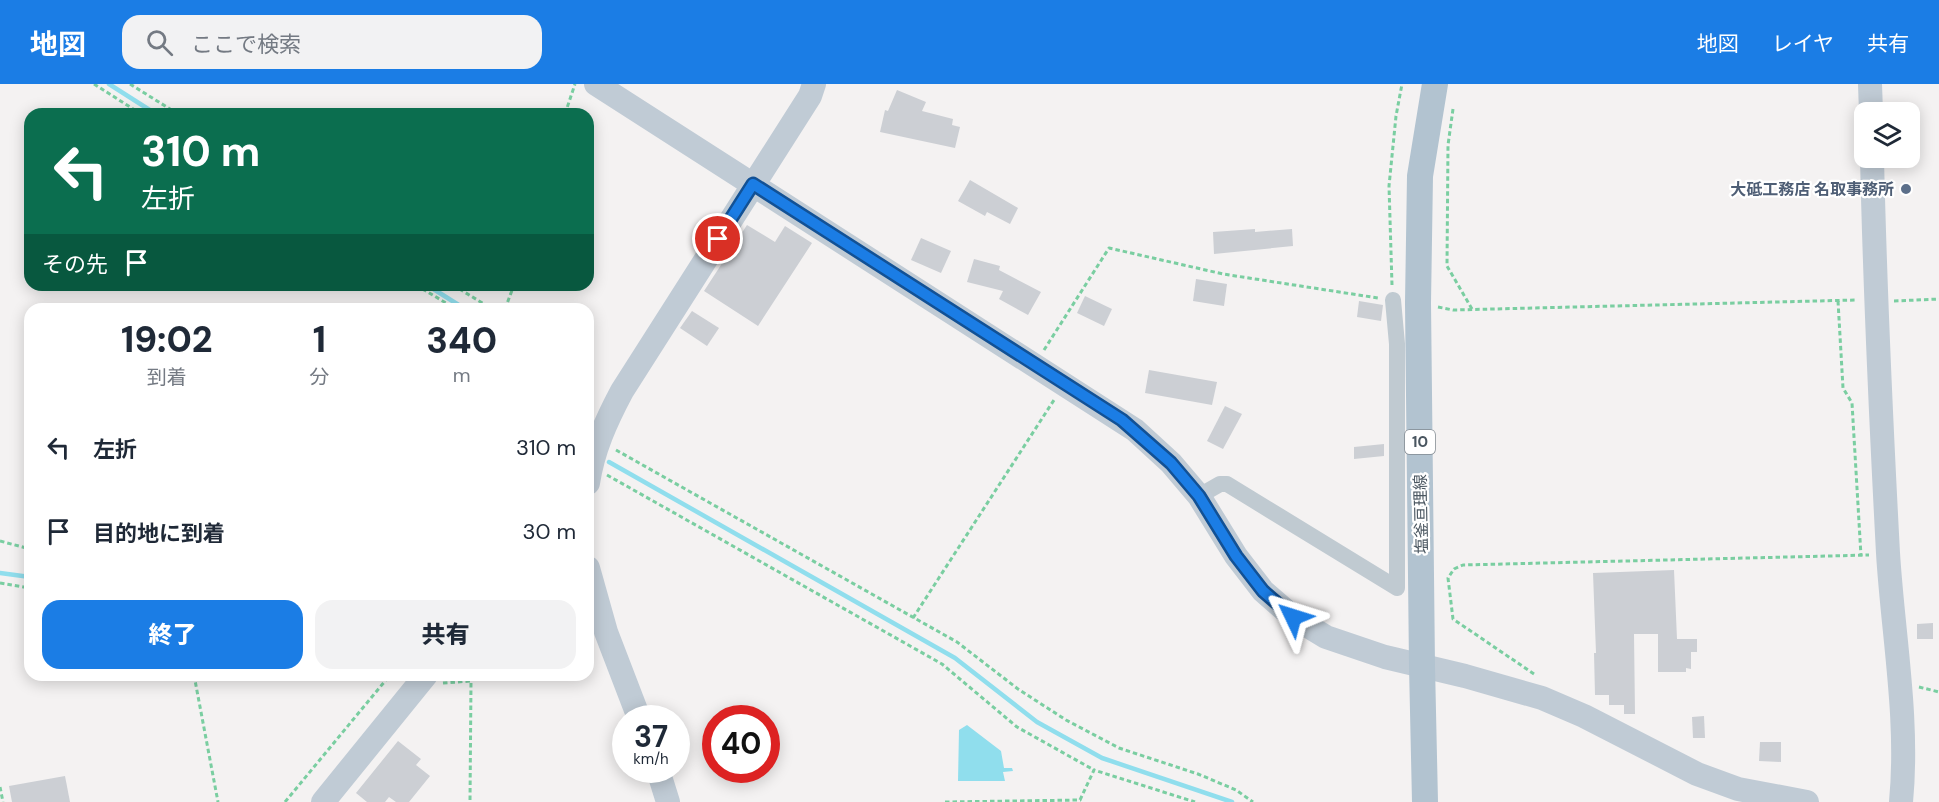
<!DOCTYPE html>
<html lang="ja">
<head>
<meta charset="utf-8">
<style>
	body { margin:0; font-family:"DM Sans","Noto Sans JP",sans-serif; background:#f2f2f3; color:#1f2937; height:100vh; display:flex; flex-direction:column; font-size:22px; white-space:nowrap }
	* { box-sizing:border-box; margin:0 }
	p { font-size:20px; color:#747a83 }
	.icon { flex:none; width:33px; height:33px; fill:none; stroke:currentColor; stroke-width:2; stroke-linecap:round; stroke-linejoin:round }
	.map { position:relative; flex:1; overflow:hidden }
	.drawer { position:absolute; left:24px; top:219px; width:570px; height:378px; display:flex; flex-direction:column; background:#fff; border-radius:18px; box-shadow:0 3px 15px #0003 }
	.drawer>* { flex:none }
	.guide { position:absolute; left:24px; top:24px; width:570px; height:183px; border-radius:18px; box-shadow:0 3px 15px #0003; background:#0b6e4f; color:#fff; overflow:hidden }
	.controls { position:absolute; left:1854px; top:18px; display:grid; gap:12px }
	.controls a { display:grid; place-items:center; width:66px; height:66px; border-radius:12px; background:#fff; box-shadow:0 3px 15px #0003; font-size:30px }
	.speed { position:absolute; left:612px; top:621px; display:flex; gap:12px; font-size:30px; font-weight:700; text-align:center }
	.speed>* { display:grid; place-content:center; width:78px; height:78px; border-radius:50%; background:#fff; box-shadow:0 3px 15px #0003; line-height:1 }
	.speed small { font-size:15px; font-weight:400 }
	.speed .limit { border:9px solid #d22; background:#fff; color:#111 }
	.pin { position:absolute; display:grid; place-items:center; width:51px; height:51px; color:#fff; margin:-26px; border:3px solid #fff; border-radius:50%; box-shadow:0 2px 6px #0007 }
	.me { position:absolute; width:66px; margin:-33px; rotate:311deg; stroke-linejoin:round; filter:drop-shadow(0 0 4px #0008) }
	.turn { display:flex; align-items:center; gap:21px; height:126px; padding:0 18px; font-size:27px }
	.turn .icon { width:78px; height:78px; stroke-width:2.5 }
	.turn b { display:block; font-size:42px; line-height:51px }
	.then { display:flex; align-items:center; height:57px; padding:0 18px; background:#0003; gap:12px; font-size:22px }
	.eta { display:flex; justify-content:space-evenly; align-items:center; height:102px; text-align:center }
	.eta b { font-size:36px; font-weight:800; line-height:42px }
	.primary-button { display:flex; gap:12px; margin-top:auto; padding:12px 18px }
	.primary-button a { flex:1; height:69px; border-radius:18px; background:#1b7de5; color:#fff; font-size:24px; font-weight:800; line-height:69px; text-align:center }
	.primary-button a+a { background:#f2f2f3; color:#1f2937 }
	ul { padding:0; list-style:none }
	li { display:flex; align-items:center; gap:18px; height:84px; padding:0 18px }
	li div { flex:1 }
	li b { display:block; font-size:22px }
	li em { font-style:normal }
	header { display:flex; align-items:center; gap:36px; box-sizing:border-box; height:84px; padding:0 30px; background:#1b7de5; color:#fff }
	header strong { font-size:28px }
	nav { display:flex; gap:33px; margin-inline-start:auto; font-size:21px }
	.search { width:420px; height:54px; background:#f2f2f3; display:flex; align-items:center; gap:15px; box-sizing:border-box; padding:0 21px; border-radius:18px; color:#747a83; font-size:22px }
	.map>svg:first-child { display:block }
	.water { fill:#90deed }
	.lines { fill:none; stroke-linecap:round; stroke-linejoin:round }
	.stream { stroke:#90deed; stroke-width:4.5 }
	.building { fill:#cccfd4 }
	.path { stroke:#7acea1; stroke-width:3; stroke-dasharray:4.5 3; stroke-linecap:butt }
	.street { stroke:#c0cad1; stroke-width:16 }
	.secondary { stroke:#c0cbd5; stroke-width:24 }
	.primary { stroke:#b2c3d0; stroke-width:26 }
	.route-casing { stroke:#125195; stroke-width:15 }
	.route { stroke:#1b7de5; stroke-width:10 }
	.service-dot { fill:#5c6f8a; stroke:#fff; stroke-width:2 }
	.labels { text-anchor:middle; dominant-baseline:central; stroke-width:4.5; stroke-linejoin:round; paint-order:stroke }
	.shield { fill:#fff; stroke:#808990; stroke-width:1.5 }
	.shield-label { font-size:15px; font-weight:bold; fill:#4a5660 }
	.service-label { font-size:16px; font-weight:bold; fill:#4e5e75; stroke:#fff; text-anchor:end }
	.street-label { font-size:16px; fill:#4a5660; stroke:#fff }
</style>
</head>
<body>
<header>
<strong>地図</strong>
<div class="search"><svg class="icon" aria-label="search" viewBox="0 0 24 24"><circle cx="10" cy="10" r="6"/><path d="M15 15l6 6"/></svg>ここで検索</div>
<nav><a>地図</a><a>レイヤ</a><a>共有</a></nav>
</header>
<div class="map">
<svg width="1939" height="718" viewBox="0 0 1939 718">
	<rect width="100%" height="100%" fill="#f4f2f2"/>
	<path class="water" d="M967 641 1001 667 1004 684H1012L1013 687 1003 688 1005 697H958L959 646Z"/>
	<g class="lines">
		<g class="stream">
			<path d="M109 0 156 30"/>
			<path d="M427 201 465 225"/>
			<path d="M609 378 955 574 1037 638 1102 674 1232 718"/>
			<path d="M0 489 30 493"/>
		</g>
	</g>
	<g class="building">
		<path d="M897 6 926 18 922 27 953 35 952 41 960 43 955 64 880 48 885 26 888 27Z"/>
		<path d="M970 96 1018 124 1010 140 987 128 985 132 958 117Z"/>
		<path d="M747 141 775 158 785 142 812 159 758 242 704 207Z"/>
		<path d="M1255 145V148L1292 145 1293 162 1214 170 1213 148Z"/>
		<path d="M921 154 951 167 941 189 911 176Z"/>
		<path d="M974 175 1000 182 999 186 1041 208 1028 231 999 215 1003 207 967 198Z"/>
		<path d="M1196 195 1227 200 1224 222 1193 217Z"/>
		<path d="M1085 212 1112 225 1104 242 1077 229Z"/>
		<path d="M1359 217 1383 221 1381 237 1357 233Z"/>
		<path d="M692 227 719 244 707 262 680 244Z"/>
		<path d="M1149 286 1217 298 1212 321 1145 309Z"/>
		<path d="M1225 322 1242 330 1223 365 1207 357Z"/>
		<path d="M1384 360V372L1354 375V363Z"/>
		<path d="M1674 486 1677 555H1697V568H1691V585L1686 584V588H1658V550H1634L1635 630H1624V621H1609V611H1595L1594 569H1596L1593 489Z"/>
		<path d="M1933 539V555H1917V540Z"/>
		<path d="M1704 632 1705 654H1693L1692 633Z"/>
		<path d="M398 657 421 675 416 681 430 692 409 718H396L389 713 385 718H367L356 709Z"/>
		<path d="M1760 658H1781V678L1759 677Z"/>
		<path d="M65 692 70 718H12L9 702Z"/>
	</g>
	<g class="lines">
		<g class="path">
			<path d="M94 0 141 30"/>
			<path d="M130 0 178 30"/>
			<path d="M1453 25 1448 61 1447 182 1472 225"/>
			<path d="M565 30 575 0"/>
			<path d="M416 201 456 225"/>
			<path d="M453 201 492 225"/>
			<path d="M1392 201 1389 102 1396 32 1402 0"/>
			<path d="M1838 217 1843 304 1852 319 1861 472"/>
			<path d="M1894 217 1939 215"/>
			<path d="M1438 223 1453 226 1857 216"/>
			<path d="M505 225 514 201"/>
			<path d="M1044 266 1109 164 1223 190 1378 214"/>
			<path d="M616 366 957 558 1018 605 1066 636 1119 664 1198 690 1236 706 1253 718"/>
			<path d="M607 391 942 580 1017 643 1094 686"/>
			<path d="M0 457 30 465"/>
			<path d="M0 499 30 504"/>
			<path d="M913 534 1054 316"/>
			<path d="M1534 590 1453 535 1448 494 1454 485 1463 481 1869 471"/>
			<path d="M194 591 218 718"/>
			<path d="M443 599 471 597 470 718"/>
			<path d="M1919 603 1939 608"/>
			<path d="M0 703 3 718"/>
			<path d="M285 718 390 591"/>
			<path d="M945 718 1080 716 1094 686 1195 718"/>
		</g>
		<path class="street" d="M1199 412 1220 400H1227L1397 504V260L1393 216"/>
		<g class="secondary">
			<path d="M596 0 1135 346 1171 379 1199 412 1236 472 1263 507 1293 533 1326 553 1385 573 1465 592 1542 614 1584 632 1697 690 1738 705 1807 718"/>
			<path d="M1870 0 1871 28"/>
			<path d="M1872 74C1875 205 1881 337 1888 469 1893 551 1909 635 1901 718"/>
			<path d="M588 399C593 366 606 337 622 307L810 12 814 0"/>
			<path d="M588 484 606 548 639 634"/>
			<path d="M658 686 668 718"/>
			<path d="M323 718 426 591"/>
		</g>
		<path class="primary" d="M1425 718 1422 582 1418 219 1420 92 1435 0"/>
	</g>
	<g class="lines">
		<g class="route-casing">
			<path id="route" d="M718 155 753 100 1122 336 1171 379 1199 412 1236 472 1263 507 1293 533"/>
		</g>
		<use href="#route" class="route"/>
	</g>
	<circle class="service-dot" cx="1906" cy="105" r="6"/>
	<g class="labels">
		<rect class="shield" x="1405" y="346" width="30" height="24" rx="4.5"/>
		<g class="shield-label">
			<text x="1420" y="358">10</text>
		</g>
		<g class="service-label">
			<text x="1894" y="105">大砥工務店 名取事務所</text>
		</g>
		<g class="street-label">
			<text transform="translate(1421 430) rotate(-91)">塩釜亘理線</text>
		</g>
	</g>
</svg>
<div class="controls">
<a><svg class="icon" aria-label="layers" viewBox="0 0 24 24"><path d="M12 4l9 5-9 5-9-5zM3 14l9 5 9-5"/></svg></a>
</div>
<div class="speed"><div>37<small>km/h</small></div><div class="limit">40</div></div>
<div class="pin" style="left:718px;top:155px;background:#d93025"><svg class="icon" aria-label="arrive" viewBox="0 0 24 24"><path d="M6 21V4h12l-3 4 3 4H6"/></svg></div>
<svg class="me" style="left:1293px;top:533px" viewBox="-20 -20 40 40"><path d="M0-17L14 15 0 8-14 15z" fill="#1b7de5" stroke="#fff" stroke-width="4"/></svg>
<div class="guide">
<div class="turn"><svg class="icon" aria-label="left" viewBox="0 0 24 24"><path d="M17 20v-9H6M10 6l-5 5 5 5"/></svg><div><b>310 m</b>左折</div></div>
<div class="then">その先<svg class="icon" aria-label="arrive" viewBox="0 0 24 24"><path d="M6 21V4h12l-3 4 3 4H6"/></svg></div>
</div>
<section class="drawer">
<div class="eta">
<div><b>19:02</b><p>到着</p></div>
<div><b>1</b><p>分</p></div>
<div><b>340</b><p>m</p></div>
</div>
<ul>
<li><svg class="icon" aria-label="left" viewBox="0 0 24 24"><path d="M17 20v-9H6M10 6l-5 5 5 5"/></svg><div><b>左折</b></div><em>310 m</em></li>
<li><svg class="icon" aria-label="arrive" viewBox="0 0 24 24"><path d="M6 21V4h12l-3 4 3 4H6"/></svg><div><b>目的地に到着</b></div><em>30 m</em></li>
</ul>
<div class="primary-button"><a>終了</a><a>共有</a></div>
</section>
</div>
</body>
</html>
